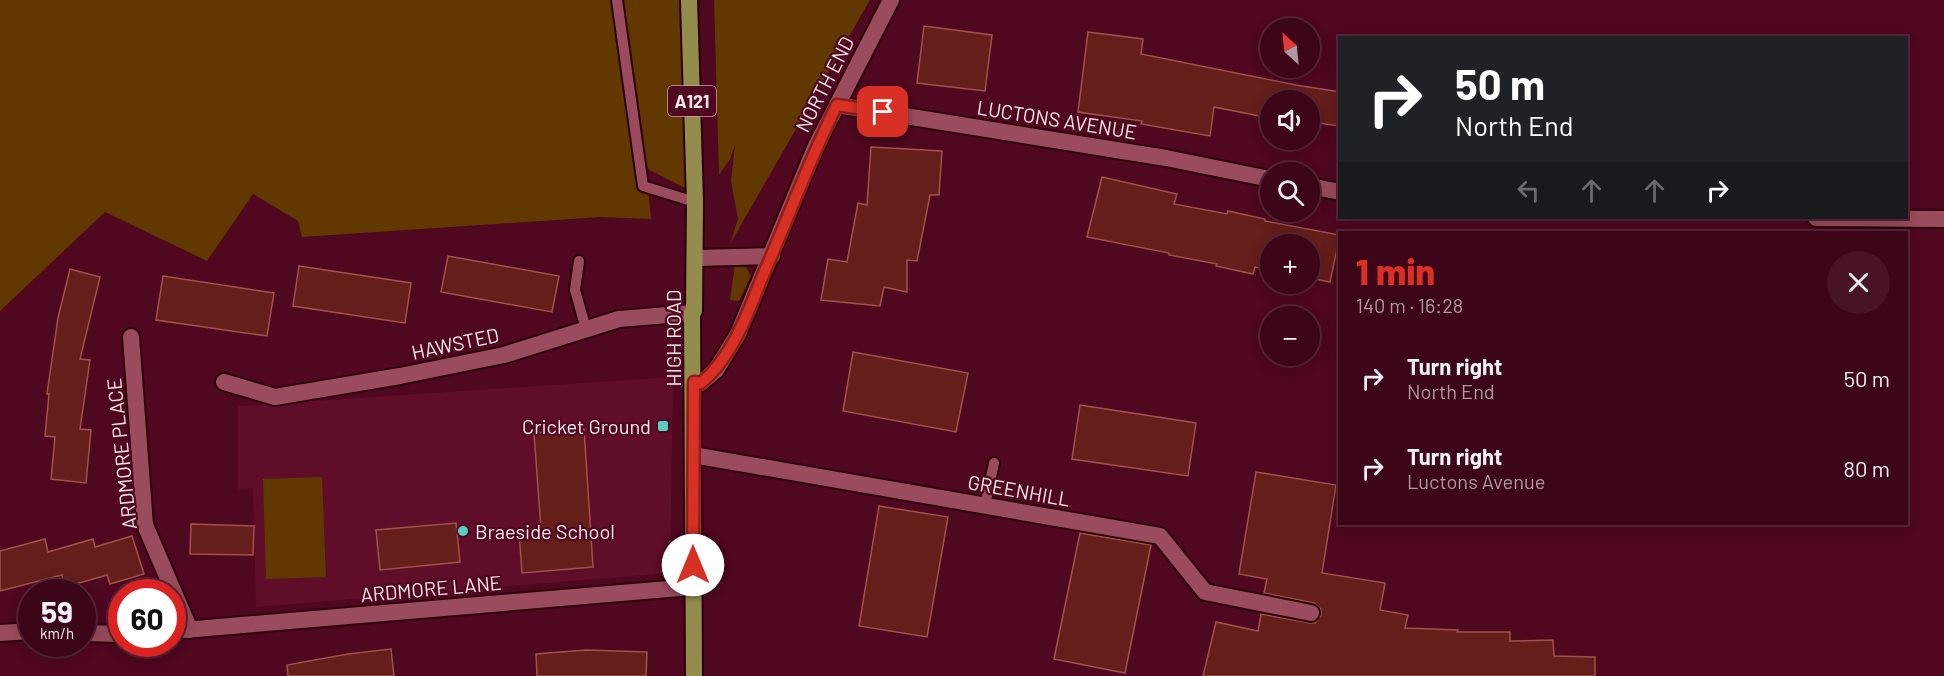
<!DOCTYPE html>
<html lang="en">
<head>
<meta charset="utf-8">
<style>
	body { margin:0; font-family:Barlow,sans-serif; background:#471325; color:#f1f3f6; height:100vh; display:flex; flex-direction:column; font-size:22px; white-space:nowrap }
	* { box-sizing:border-box; margin:0 }
	p { font-size:20px; color:#ac99a2 }
	.icon { flex:none; width:33px; height:33px; fill:none; stroke:currentColor; stroke-width:2; stroke-linecap:round; stroke-linejoin:round }
	.map { position:relative; flex:1; overflow:hidden }
	.drawer { position:absolute; left:1338px; top:231px; width:570px; height:294px; display:flex; flex-direction:column; background:#3c0518; border-radius:0px; box-shadow:0 3px 15px #0003,0 0 0 2px #552637 }
	.drawer>* { flex:none }
	.hud { position:absolute; left:1338px; top:36px; width:570px; height:183px; border-radius:0px; box-shadow:0 3px 15px #0003,0 0 0 2px #552637; background:#202124; color:#fff; overflow:hidden }
	.needle { width:39px; rotate:333deg }
	.tools { position:absolute; left:1260px; top:18px; display:grid; gap:12px }
	.tools a { display:grid; place-items:center; width:60px; height:60px; border-radius:50%; background:#3c0518; box-shadow:0 3px 15px #0003,0 0 0 2px #552637; font-size:30px }
	.speed { position:absolute; left:18px; top:579px; display:flex; gap:12px; font-size:30px; font-weight:700; text-align:center }
	.speed>* { display:grid; place-content:center; width:78px; height:78px; border-radius:50%; background:#3c0518; box-shadow:0 3px 15px #0003,0 0 0 2px #552637; line-height:1 }
	.speed small { font-size:15px; font-weight:400 }
	.speed .limit { border:9px solid #d22; background:#fff; color:#111 }
	.pin { position:absolute; display:grid; place-items:center; width:51px; height:51px; color:#fff; margin:-26px; border-radius:12px; box-shadow:0 3px 9px #0006 }
	.me { position:absolute; width:66px; margin:-33px; rotate:0deg; stroke-linejoin:round; filter:drop-shadow(0 0 4px #0008) }
	.turn { display:flex; align-items:center; gap:21px; height:126px; padding:0 18px; font-size:27px }
	.turn .icon { width:78px; height:78px; stroke-width:2.5 }
	.turn b { display:block; font-size:42px; line-height:51px }
	.lanes { display:flex; align-items:center; height:57px; padding:0 18px; background:#0003; justify-content:center; gap:30px; direction:ltr }
	.lanes .off { opacity:.35 }
	.round { display:grid; place-items:center; flex:none; width:63px; height:63px; border-radius:32px; background:#471325 }
	.head { display:flex; align-items:center; justify-content:space-between; height:102px; padding:0 18px }
	h1 { font-size:36px; font-weight:800; line-height:45px; color:#d93025 }
	ul { padding:0; list-style:none }
	li { display:flex; align-items:center; gap:18px; height:90px; padding:0 18px }
	li div { flex:1 }
	li b { display:block; font-size:22px }
	li em { font-style:normal }
	.map>svg:first-child { display:block }
	.built { fill:#5f0d29 }
	.green { fill:#603800 }
	.building { fill:#661e1a; stroke:#a0524a; stroke-width:1.5 }
	.lines { fill:none; stroke-linecap:round; stroke-linejoin:round }
	.service-casing { stroke:#2d000c; stroke-width:14 }
	.minor-casing { stroke:#2d000c; stroke-width:20 }
	.primary-casing { stroke:#2d000c; stroke-width:20 }
	.service { stroke:#9a4c5e; stroke-width:10 }
	.minor { stroke:#9a4c5e; stroke-width:16 }
	.primary { stroke:#928d4d; stroke-width:16 }
	.route-casing { stroke:#8d1f18; stroke-width:15 }
	.route { stroke:#d93025; stroke-width:10 }
	.poi-dot { fill:#56cec3; stroke:#500720; stroke-width:2 }
	.labels { text-anchor:middle; dominant-baseline:central; stroke-width:4.5; stroke-linejoin:round; paint-order:stroke }
	.shield { fill:#500720; stroke:#c8a4ae; stroke-width:1.5 }
	.shield-label { font-size:18px; font-weight:bold; fill:#fbe8eb }
	.street-label { font-size:20px; fill:#fbe8eb; stroke:#500720 }
	.poi-label { font-size:20px; fill:#fbe8eb; stroke:#500720; text-anchor:end }
</style>
</head>
<body>
<div class="map">
<svg width="1944" height="676" viewBox="0 0 1944 676">
	<rect width="100%" height="100%" fill="#500720"/>
	<path class="built" d="M673 377 670 573 256 607 253 488 238 489V406Z"/>
	<g class="green">
		<path d="M0 0H680L685 188 646 168 651 219 600 217 302 237 298 221 253 194 207 261 105 212 0 311Z"/>
		<path d="M714 0H870L730 244 738 219 731 181 735 145 730 159 719 175Z"/>
		<path d="M735 264 746 267 751 276 739 301 730 300Z"/>
		<path d="M322 477 326 577 266 579 263 479Z"/>
	</g>
	<g class="building">
		<path d="M924 26 992 35 985 91 917 83Z"/>
		<path d="M1088 32 1143 39 1141 54 1296 85 1340 92V126L1310 122V100H1270V118L1214 107 1210 136 1141 124 1142 121 1078 112Z"/>
		<path d="M871 147 942 151 939 195H930L917 261 907 260V292L884 287 880 306 821 300 828 259 847 262 858 203 867 205Z"/>
		<path d="M1102 177 1177 194 1174 204 1227 214 1228 211 1265 219V221L1340 235 1330 282 1310 278V244H1270V270L1255 267 1253 274 1216 266 1217 264 1169 255V253L1087 237Z"/>
		<path d="M448 256 559 276 552 312 441 292Z"/>
		<path d="M299 266 411 283 405 323 293 306Z"/>
		<path d="M70 269 100 277 80 359 90 360 80 429 91 430 86 483 51 479 55 437 45 436 49 394H47L58 318Z"/>
		<path d="M163 276 274 293 267 336 156 320Z"/>
		<path d="M853 352 968 373 956 432 843 411Z"/>
		<path d="M1080 405 1196 423 1188 476 1072 459Z"/>
		<path d="M584 429 593 567 522 573 519 531 541 529 534 433Z"/>
		<path d="M1256 472 1336 485 1322 573 1385 583 1380 610 1408 615 1405 628 1458 630 1457 632H1510V641L1553 640 1554 656 1595 657V676H1203L1216 622 1258 631 1261 614 1310 623H1315L1321 616V609L1314 603 1264 593 1267 579 1239 574Z"/>
		<path d="M879 506 948 517 927 637 859 626Z"/>
		<path d="M456 523 460 562 380 570 376 530Z"/>
		<path d="M191 524 254 526 253 555 190 554Z"/>
		<path d="M1080 533 1151 545 1125 673 1054 659Z"/>
		<path d="M132 536 144 574 110 584 107 575 65 587 62 575 0 591V551L45 539 48 552 93 539 95 547Z"/>
		<path d="M391 649 394 676H288L287 665 348 654Z"/>
		<path d="M586 650 647 652 646 676H537L536 654Z"/>
	</g>
	<g class="lines">
		<g class="service-casing">
			<g id="service">
				<path d="M617 0 643 186 695 202"/>
				<path d="M579 261 575 290 586 329"/>
				<path d="M985 505 994 463"/>
			</g>
		</g>
		<g class="minor-casing">
			<g id="minor">
				<path d="M837 105 1166 158 1270 179"/>
				<path d="M1310 186 1340 192"/>
				<path d="M1816 218 1944 219"/>
				<path d="M695 258 772 256"/>
				<path d="M131 337 145 525 190 630"/>
				<path d="M224 382 275 397 400 376 504 355 619 319 692 313"/>
				<path d="M694 382 701 383 716 370 738 334 815 148 891 0"/>
				<path d="M693 455 1160 536 1205 592 1311 613"/>
				<path d="M172 631 692 587"/>
				<path d="M0 633 32 631"/>
				<path d="M82 633 122 634"/>
			</g>
		</g>
		<g class="primary-casing">
			<path id="primary" d="M689 0 695 202 694 311 692 313 694 676"/>
		</g>
		<use href="#service" class="service"/>
		<use href="#minor" class="minor"/>
		<use href="#primary" class="primary"/>
	</g>
	<g class="lines">
		<g class="route-casing">
			<path id="route" d="M693 565 694 382 701 383C734 355 748 312 764 273 789 217 809 160 837 105L883 112"/>
		</g>
		<use href="#route" class="route"/>
	</g>
	<g class="poi-dot">
		<rect x="657" y="420" width="12" height="12" rx="3"/>
		<circle cx="463" cy="531" r="6"/>
	</g>
	<g class="labels">
		<rect class="shield" x="668" y="86" width="48" height="30" rx="4.5"/>
		<g class="shield-label">
			<text x="692" y="101">A121</text>
		</g>
		<g class="street-label">
			<text transform="translate(824 84) rotate(-63)">NORTH END</text>
			<text transform="translate(1057 119) rotate(9)">LUCTONS AVENUE</text>
			<text transform="translate(673 338) rotate(-90)">HIGH ROAD</text>
			<text transform="translate(455 343) rotate(-12)">HAWSTED</text>
			<text transform="translate(121 454) rotate(-96)">ARDMORE PLACE</text>
			<text transform="translate(1019 490) rotate(10)">GREENHILL</text>
			<text transform="translate(431 588) rotate(-5)">ARDMORE LANE</text>
		</g>
		<g class="poi-label">
			<text x="651" y="426">Cricket Ground</text>
			<text x="475" y="531" text-anchor="start">Braeside School</text>
		</g>
	</g>
</svg>
<div class="tools">
<a><svg class="needle" viewBox="-14 -14 28 28"><path d="M0-13l5 13h-10z" fill="#e53935"/><path d="M0 13l5-13h-10z" fill="#ac99a2"/></svg></a>
<a><svg class="icon" aria-label="sound" viewBox="0 0 24 24"><path d="M4 9h4l5-4v14l-5-4H4zM17 9q2 3 0 6"/></svg></a>
<a><svg class="icon" aria-label="search" viewBox="0 0 24 24"><circle cx="10" cy="10" r="6"/><path d="M15 15l6 6"/></svg></a>
<a>+</a>
<a>−</a>
</div>
<div class="speed"><div>59<small>km/h</small></div><div class="limit">60</div></div>
<div class="pin" style="left:883px;top:112px;background:#d93025"><svg class="icon" aria-label="arrive" viewBox="0 0 24 24"><path d="M6 21V4h12l-3 4 3 4H6"/></svg></div>
<svg class="me" style="left:693px;top:565px" viewBox="-20 -20 40 40"><circle r="19" fill="#fff"/><path d="M0-13L10 11 0 6-10 11z" fill="#d93025"/></svg>
<div class="hud">
<div class="turn"><svg class="icon" aria-label="right" viewBox="0 0 24 24"><path d="M7 20v-9h11M14 6l5 5-5 5"/></svg><div><b>50 m</b>North End</div></div>
<div class="lanes"><svg class="icon off" aria-label="left" viewBox="0 0 24 24"><path d="M17 20v-9H6M10 6l-5 5 5 5"/></svg><svg class="icon off" aria-label="ahead" viewBox="0 0 24 24"><path d="M12 20V5M6 11l6-6 6 6"/></svg><svg class="icon off" aria-label="ahead" viewBox="0 0 24 24"><path d="M12 20V5M6 11l6-6 6 6"/></svg><svg class="icon" aria-label="right" viewBox="0 0 24 24"><path d="M7 20v-9h11M14 6l5 5-5 5"/></svg></div>
</div>
<section class="drawer">
<div class="head"><div><h1>1 min</h1><p>140 m · 16:28</p></div><a class="round"><svg class="icon" aria-label="close" viewBox="0 0 24 24"><path d="M6 6l12 12M18 6L6 18"/></svg></a></div>
<ul>
<li><svg class="icon" aria-label="right" viewBox="0 0 24 24"><path d="M7 20v-9h11M14 6l5 5-5 5"/></svg><div><b>Turn right</b><p>North End</p></div><em>50 m</em></li>
<li><svg class="icon" aria-label="right" viewBox="0 0 24 24"><path d="M7 20v-9h11M14 6l5 5-5 5"/></svg><div><b>Turn right</b><p>Luctons Avenue</p></div><em>80 m</em></li>
</ul>
</section>
</div>
</body>
</html>
